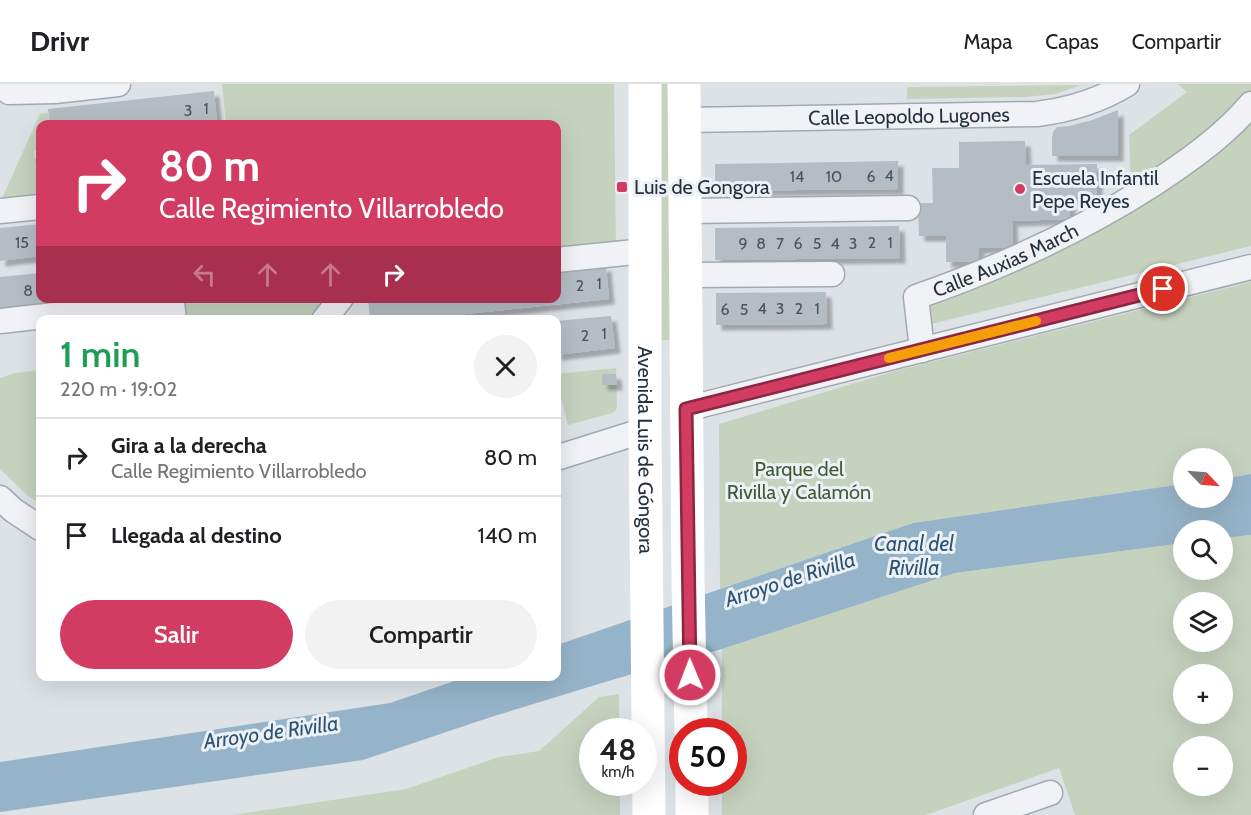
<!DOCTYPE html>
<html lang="es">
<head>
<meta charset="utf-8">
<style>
	body { margin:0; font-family:Cabin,sans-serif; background:#f2f2f2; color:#202124; height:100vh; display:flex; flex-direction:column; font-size:22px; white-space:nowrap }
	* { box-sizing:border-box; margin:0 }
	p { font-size:20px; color:#757577 }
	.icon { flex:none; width:33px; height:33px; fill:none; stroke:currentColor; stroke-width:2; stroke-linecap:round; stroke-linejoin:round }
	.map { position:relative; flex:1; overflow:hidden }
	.details { position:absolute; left:36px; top:231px; width:525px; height:366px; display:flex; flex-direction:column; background:#fff; border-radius:12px; box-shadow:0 6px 24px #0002 }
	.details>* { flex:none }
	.top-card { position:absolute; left:36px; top:36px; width:525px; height:183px; border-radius:12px; box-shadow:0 6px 24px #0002; background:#d23c62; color:#fff; overflow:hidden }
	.needle { width:39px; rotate:115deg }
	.controls { position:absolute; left:1173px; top:364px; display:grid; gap:12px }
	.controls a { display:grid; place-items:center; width:60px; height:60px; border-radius:50%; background:#fff; box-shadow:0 6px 24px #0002; font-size:30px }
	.speed { position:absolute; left:579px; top:634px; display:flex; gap:12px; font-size:30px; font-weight:700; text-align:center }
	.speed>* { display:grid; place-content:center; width:78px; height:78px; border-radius:50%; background:#fff; box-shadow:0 6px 24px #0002; line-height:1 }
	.speed small { font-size:15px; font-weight:400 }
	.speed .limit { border:9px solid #d22; background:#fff; color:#111 }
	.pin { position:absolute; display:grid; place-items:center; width:51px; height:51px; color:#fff; margin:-26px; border:3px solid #fff; border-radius:50%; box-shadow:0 2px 6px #0007 }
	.me { position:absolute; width:66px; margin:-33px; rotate:359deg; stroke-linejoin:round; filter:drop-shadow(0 0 4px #0008) }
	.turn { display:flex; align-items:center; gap:21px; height:126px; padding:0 24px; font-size:27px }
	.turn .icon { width:78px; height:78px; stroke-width:2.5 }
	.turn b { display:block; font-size:42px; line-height:51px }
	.lanes { display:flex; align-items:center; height:57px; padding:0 24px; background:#0003; justify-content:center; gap:30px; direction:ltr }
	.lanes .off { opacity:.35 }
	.round { display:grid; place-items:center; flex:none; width:63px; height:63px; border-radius:32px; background:#f2f2f2 }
	.summary { display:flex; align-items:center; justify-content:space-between; height:102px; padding:0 24px }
	h1 { font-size:36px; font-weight:600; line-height:45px; color:#1e9e55 }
	.cta { display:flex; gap:12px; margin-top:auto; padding:12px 24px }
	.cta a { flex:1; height:69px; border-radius:36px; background:#d23c62; color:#fff; font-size:24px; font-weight:600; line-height:69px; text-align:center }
	.cta a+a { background:#f2f2f2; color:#202124 }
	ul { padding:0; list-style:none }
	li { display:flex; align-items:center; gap:18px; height:78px; padding:0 24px; border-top:2px solid #e0e0e0 }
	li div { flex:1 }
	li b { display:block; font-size:22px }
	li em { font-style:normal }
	header { display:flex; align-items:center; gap:36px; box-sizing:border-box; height:84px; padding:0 30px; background:#fff; border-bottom:2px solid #e0e0e0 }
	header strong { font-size:28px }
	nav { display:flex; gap:33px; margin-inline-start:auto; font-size:21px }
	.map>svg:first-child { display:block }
	.green { fill:#c5d2be; fill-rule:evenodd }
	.water { fill:#96b4c9 }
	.building { fill:#b4bcc4; filter:url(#shadow) }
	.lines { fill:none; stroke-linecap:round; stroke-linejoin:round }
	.street-casing { stroke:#a2a9b1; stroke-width:27 }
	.street { stroke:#f0f2f6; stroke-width:24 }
	.secondary { stroke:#fff; stroke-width:33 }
	.route-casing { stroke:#882740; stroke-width:15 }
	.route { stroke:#d23c62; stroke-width:10 }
	.slow { stroke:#f59e0b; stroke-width:10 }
	.poi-dot { fill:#d23c62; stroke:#ecf1f5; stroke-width:2 }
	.labels { text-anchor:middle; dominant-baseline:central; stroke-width:6; stroke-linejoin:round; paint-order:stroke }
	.number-label { font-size:16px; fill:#4a5460 }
	.street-label { font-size:20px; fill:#26313e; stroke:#ecf1f5 }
	.poi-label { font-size:20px; fill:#26313e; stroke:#ecf1f5; text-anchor:start }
	.park-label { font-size:20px; fill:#3e5b33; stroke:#ecf1f5 }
	.water-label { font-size:21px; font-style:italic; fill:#2f5474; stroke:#ecf1f5 }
</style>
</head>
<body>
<header>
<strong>Drivr</strong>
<nav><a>Mapa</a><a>Capas</a><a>Compartir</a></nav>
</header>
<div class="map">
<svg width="1251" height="731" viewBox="0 0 1251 731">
	<defs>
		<filter id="shadow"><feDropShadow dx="5.5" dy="5.5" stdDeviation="1.5" flood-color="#0004"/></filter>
	</defs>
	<rect width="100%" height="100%" fill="#dde2e7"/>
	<g class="green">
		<path d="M222 0H614L616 165 557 173 556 40H226Z"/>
		<path d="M656 0H672L675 255 659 257Z"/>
		<path d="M1178 0H1251V162L919 243 920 201 988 175 1082 130 1131 99 1129 51 1187 8Z"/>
		<path d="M1081 1 1055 10 1025 13 907 15V3Z"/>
		<path d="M48 29 50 40H40V66L34 67 39 115 0 119 40 30Z"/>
		<path d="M1251 198V390L1223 395 1222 375H1184L1183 400 913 439 720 505 719 340 895 287Z"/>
		<path d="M175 215H319L321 234 307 236 177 235Z"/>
		<path d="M616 284 617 321 616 326 612 329 568 341 557 298 556 290Z"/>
		<path d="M40 286V420L27 411 0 385V294L15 289Z"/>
		<path d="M1251 451V731H1075L1059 684 926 731H722V699H734V648H722V565L955 489 1183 459 1184 486H1222L1223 454ZM1184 519H1222V558H1184ZM1184 591H1222V630H1184ZM1184 663H1222V702H1184Z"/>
		<path d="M619 610V648H592V699H620V731H232L406 705 499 673 539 667 599 613Z"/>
	</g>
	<path class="water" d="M1251 390V451L1223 454 1222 447H1184L1183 459 955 489 722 565 615 595 488 634 363 676 0 728V678L390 619 466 593 556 592 557 561 913 439 1183 400 1184 414H1222L1223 395Z"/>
	<g class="building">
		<path d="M214 7 217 39 206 40H50L48 25Z"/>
		<path d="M1118 26V72H1052V54L1053 48 1057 43 1070 42 1092 36Z"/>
		<path d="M1025 57 1026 81 1097 80V112L1070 113V135L1012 137 1013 163 979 164V178H946V152H919L918 119H933L932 84H959V58Z"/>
		<path d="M40 74V107H38L35 75Z"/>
		<path d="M898 77V105L715 107V80Z"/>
		<path d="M40 140V172L0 177V144Z"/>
		<path d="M899 142 900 174 715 176V144Z"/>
		<path d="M606 182 609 215 409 236H370L368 214H556V187Z"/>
		<path d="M40 189V214H93V216L0 226V193Z"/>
		<path d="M826 208 827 240 716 241V209Z"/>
		<path d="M611 232 615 264 556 271V237Z"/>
		<path d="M602 290H616L617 301H602Z"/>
	</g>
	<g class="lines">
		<g class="street-casing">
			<g id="street">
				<path d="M9 8 55 7 118 0"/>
				<path id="s1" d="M684 36 1037 30C1070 26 1099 17 1127 0"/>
				<path d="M0 127 40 123"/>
				<path d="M685 127 908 124"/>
				<path d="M556 176 645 167"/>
				<path d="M685 191 832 190"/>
				<path d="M324 236 341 214"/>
				<path d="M0 237 172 218 174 236"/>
				<path id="s2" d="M922 266 916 213C1000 184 1077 149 1152 101 1188 77 1223 53 1251 20"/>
				<path d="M686 325 1251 183"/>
				<path d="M556 374 645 346"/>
				<path d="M0 414 13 426 40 444"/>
				<path d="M986 731 1050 709"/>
			</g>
		</g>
		<use href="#street" class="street"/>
		<g class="secondary">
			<path id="s3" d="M645 0V346L649 731"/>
			<path d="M684 0 688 494 691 648"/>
			<path d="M692 699V731"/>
		</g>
	</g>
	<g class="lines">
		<g class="route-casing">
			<path id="route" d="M690 591 686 325 1163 205"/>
		</g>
		<use href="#route" class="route"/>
		<path class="slow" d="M889 274 1036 237"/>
	</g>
	<g class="poi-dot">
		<rect x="616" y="97" width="12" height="12" rx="3"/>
		<circle cx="1020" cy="105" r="6"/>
	</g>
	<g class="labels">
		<g class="number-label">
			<text x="206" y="24">1</text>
			<text x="188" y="26">3</text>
			<text x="889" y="91">4</text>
			<text x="797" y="92">14</text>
			<text x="834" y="92">10</text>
			<text x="871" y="92">6</text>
			<text x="22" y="158">15</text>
			<text x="872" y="158">2</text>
			<text x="890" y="158">1</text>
			<text x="743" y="159">9</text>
			<text x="761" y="159">8</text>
			<text x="780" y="159">7</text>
			<text x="798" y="159">6</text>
			<text x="817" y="159">5</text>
			<text x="835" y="159">4</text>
			<text x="853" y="159">3</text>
			<text x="599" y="199">1</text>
			<text x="580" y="201">2</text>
			<text x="28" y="206">8</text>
			<text x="762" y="224">4</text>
			<text x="780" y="224">3</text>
			<text x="799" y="224">2</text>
			<text x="817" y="224">1</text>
			<text x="725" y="225">6</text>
			<text x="744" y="225">5</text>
			<text x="604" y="249">1</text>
			<text x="585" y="251">2</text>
		</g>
		<g class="street-label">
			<text stroke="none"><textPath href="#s1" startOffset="225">Calle Leopoldo Lugones</textPath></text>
			<text stroke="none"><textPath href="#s2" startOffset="150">Calle Auxias March</textPath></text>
			<text stroke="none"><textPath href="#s3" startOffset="366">Avenida Luis de Góngora</textPath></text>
		</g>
		<g class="poi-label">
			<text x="1032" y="94">Escuela Infantil<tspan x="1032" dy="23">Pepe Reyes</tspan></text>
			<text x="634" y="103">Luis de Gongora</text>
		</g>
		<g class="park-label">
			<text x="799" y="385">Parque del<tspan x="799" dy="23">Rivilla y Calamón</tspan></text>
		</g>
		<g class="water-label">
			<text x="914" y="459">Canal del<tspan x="914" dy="24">Rivilla</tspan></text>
			<text transform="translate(790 495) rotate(-18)">Arroyo de Rivilla</text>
			<text transform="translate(271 648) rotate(-8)">Arroyo de Rivilla</text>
		</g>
	</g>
</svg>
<div class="controls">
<a><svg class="needle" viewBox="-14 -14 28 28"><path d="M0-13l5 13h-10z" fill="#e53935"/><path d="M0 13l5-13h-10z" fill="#757577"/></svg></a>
<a><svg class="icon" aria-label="search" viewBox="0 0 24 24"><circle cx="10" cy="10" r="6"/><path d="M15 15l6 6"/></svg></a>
<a><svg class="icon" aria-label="layers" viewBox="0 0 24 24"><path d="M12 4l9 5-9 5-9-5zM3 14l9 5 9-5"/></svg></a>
<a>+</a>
<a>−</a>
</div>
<div class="speed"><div>48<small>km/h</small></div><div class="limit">50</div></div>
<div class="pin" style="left:1163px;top:205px;background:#d93025"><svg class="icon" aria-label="arrive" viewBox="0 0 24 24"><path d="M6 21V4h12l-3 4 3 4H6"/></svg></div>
<svg class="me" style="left:690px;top:591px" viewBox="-20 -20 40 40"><circle r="17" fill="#d23c62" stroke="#fff" stroke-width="3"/><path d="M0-11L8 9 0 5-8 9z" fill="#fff"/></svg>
<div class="top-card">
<div class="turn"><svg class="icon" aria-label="right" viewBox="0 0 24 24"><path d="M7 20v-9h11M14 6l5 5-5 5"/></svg><div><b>80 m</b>Calle Regimiento Villarrobledo</div></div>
<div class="lanes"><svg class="icon off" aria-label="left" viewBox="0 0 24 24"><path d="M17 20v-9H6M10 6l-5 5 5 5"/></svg><svg class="icon off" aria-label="ahead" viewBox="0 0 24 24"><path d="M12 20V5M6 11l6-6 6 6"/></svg><svg class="icon off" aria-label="ahead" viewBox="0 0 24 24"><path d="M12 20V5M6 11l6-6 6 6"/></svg><svg class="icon" aria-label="right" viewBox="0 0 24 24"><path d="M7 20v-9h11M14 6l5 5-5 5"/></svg></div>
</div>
<section class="details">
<div class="summary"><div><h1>1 min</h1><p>220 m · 19:02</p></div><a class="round"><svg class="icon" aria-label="close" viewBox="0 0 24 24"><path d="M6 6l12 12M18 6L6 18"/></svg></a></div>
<ul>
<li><svg class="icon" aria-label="right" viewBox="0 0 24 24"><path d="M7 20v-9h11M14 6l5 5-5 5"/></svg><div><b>Gira a la derecha</b><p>Calle Regimiento Villarrobledo</p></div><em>80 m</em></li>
<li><svg class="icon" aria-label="arrive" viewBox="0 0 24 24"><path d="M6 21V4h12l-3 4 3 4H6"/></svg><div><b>Llegada al destino</b></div><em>140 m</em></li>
</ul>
<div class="cta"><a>Salir</a><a>Compartir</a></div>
</section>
</div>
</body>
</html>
